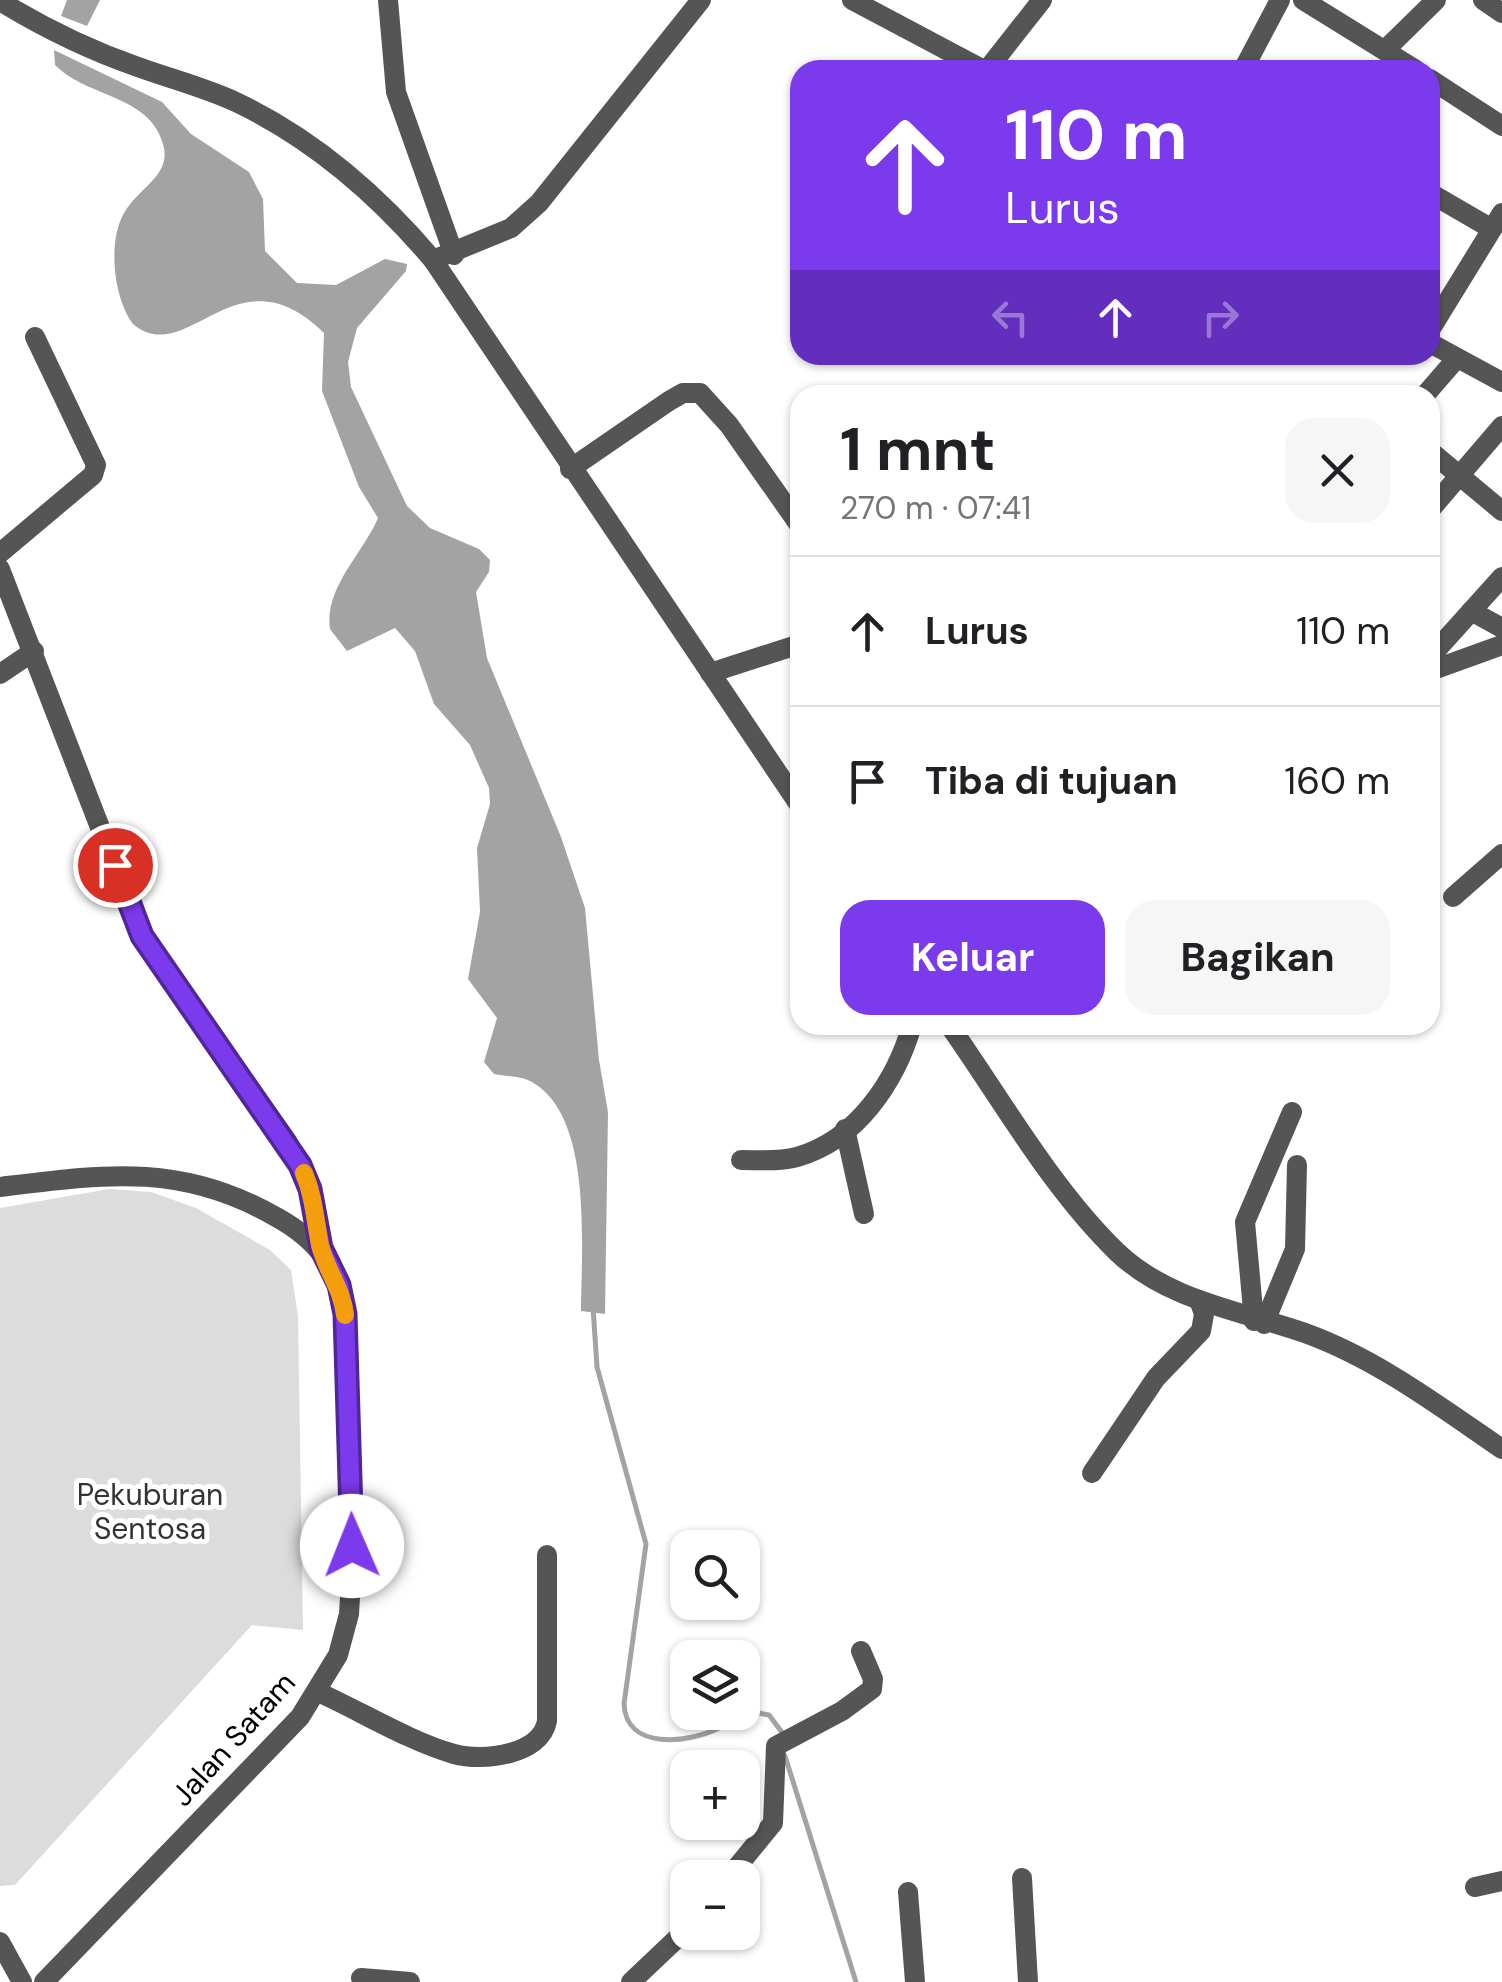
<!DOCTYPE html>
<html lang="id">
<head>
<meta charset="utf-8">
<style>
	body { margin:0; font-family:"DM Sans",sans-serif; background:#f6f6f6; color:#202124; height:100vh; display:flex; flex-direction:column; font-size:38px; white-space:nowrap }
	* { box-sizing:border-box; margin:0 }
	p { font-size:32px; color:#757577 }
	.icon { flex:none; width:55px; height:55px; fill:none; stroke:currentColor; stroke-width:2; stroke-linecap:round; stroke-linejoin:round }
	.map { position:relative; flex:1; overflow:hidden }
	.details { position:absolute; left:790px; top:385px; width:650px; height:650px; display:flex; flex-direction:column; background:#fff; border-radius:30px; box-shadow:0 2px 8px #0004 }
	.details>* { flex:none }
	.banner { position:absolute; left:790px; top:60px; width:650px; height:305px; border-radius:30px; box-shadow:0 2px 8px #0004; background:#7c3aed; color:#fff; overflow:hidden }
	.buttons { position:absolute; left:670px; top:1530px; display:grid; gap:20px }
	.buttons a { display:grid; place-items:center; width:90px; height:90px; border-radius:20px; background:#fff; box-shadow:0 2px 8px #0004; font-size:50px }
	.pin { position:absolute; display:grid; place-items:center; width:85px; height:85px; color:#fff; margin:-42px; border:5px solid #fff; border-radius:50%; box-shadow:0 2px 10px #0007 }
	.me { position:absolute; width:110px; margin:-55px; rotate:359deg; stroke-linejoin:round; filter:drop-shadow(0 0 8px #0008) }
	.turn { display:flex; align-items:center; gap:35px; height:210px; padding:0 50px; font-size:45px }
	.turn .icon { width:130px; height:130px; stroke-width:2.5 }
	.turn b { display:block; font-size:70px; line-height:85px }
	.lanes { display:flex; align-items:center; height:95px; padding:0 50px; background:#0003; justify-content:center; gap:50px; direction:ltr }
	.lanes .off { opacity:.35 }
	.round { display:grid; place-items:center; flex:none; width:105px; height:105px; border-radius:30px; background:#f6f6f6 }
	.overview { display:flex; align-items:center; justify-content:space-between; height:170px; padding:0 50px }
	h1 { font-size:60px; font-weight:700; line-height:75px }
	.primary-button { display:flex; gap:20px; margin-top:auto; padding:20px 50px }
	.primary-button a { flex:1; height:115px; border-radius:30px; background:#7c3aed; color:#fff; font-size:40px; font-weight:700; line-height:115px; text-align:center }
	.primary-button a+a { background:#f6f6f6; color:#202124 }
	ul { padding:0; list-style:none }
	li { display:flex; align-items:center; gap:30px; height:150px; padding:0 50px; border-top:2px solid #e0e0e0 }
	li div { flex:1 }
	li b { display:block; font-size:38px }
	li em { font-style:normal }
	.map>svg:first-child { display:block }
	.green { fill:#dcdcdc }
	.water { fill:#a3a3a3 }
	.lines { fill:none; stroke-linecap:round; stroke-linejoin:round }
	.stream { stroke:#a3a3a3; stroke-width:5 }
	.minor { stroke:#555; stroke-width:20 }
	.route-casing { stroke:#51269a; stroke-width:25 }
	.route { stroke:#7c3aed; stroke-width:18 }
	.slow { stroke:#f59e0b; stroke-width:18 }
	.labels { text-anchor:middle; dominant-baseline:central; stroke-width:10; stroke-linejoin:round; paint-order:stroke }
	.park-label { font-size:30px; fill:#333; stroke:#fff }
	.street-label { font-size:30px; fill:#000; stroke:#fff }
</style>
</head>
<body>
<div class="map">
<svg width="1502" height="1982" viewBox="0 0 1502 1982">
	<rect width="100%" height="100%" fill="#fff"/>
	<path class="green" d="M109 1189 151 1192 196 1208 270 1250 291 1270 298 1316 303 1630 252 1625 15 1885 0 1886V1208Z"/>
	<g class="water">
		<path d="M67 0H100L87 26 61 16Z"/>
		<path d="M54 50 162 102 191 134 249 172 263 199 265 251 297 283 336 285 385 259 407 264 406 271 357 328 348 362 351 387 407 506 430 528 479 549 490 560 489 572 476 592 487 658 561 837 585 908 599 1060 608 1112 605 1314 581 1311C581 1250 594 1117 532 1082 519 1075 507 1077 494 1074L484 1062 497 1018 468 979 480 912 477 848 490 804 489 788 470 745 434 704 415 651 395 628 347 651 330 629C324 588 362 555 378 518L359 487 322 391 324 333C236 246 188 370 133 324 114 298 107 243 124 213 142 182 181 173 157 130 137 95 83 94 55 65Z"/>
	</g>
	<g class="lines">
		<g class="stream">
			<path d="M593 1307 597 1367 646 1544 624 1704C626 1751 689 1743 719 1728 728 1724 736 1714 746 1712 753 1711 762 1714 769 1715L784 1735"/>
			<path d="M785 1756 856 1982"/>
		</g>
		<g class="minor">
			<path d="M388 0 396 92 454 255"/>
			<path d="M852 0 984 70"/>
			<path d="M1303 0 1416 70"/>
			<path d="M1483 0 1502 13"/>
			<path d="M0 1C44 28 89 50 138 67 171 79 207 88 238 103 315 140 379 196 433 260L800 806"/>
			<path d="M1386 49 1436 0"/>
			<path d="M987 70 1042 0"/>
			<path d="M1243 70 1280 0"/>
			<path d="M1430 79 1502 126"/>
			<path d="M1430 193 1492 229"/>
			<path d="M433 260 511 228 539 203 701 0"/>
			<path d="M1430 330 1502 213"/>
			<path d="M1430 343 1502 382"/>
			<path d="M1425 395 1457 358"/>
			<path d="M1430 451 1502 511"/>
			<path d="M570 469 669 401 683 393H700L729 425 800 526"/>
			<path d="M1430 510 1502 426"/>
			<path d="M0 553 93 475 96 465 35 337"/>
			<path d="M0 569 142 936 287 1141 311 1189 321 1248"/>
			<path d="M1471 611 1502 628"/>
			<path d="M1430 657 1502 577"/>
			<path d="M1430 671 1502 645"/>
			<path d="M710 673 800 644"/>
			<path d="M0 674 34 651"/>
			<path d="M1453 897 1502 854"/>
			<path d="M949 1025C1002 1100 1051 1188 1117 1252 1168 1301 1242 1311 1305 1333 1377 1359 1439 1406 1502 1449"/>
			<path d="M845 1129 864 1214"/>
			<path d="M741 1160C759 1160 779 1162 797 1157 857 1140 896 1081 912 1025"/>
			<path d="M0 1187C104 1174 182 1162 278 1218 317 1240 339 1268 345 1314L353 1545 349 1614 338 1655 300 1717 44 1982"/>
			<path d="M1254 1321 1245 1222 1292 1112"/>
			<path d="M1264 1324 1295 1249 1297 1165"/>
			<path d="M1092 1473 1156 1378 1201 1331 1204 1314 1199 1300"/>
			<path d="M318 1692C360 1711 411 1742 454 1754 483 1762 541 1755 547 1721V1555"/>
			<path d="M728 1878 773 1823 776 1746 842 1711 872 1689 873 1679 861 1651"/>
			<path d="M1022 1878 1028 1982"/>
			<path d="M1475 1887 1502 1881"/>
			<path d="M908 1892 915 1982"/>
			<path d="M0 1942 22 1982"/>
			<path d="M361 1978 410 1982"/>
			<path d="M631 1982 688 1928"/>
		</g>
	</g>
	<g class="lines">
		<g class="route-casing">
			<path id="route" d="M115 865 142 936 300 1165 310 1189 321 1248 339 1285 345 1314 352 1546"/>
		</g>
		<use href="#route" class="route"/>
		<path class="slow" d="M304 1173C314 1197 315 1220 320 1245 326 1270 342 1288 345 1315"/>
	</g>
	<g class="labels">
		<g class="park-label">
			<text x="150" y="1494">Pekuburan<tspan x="150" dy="34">Sentosa</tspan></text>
		</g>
		<g class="street-label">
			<text transform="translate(233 1739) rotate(-48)">Jalan Satam</text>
		</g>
	</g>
</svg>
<div class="buttons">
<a><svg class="icon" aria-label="search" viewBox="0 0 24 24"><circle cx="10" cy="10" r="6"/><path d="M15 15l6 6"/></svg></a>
<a><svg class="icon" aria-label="layers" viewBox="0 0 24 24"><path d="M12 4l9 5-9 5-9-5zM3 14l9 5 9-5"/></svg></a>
<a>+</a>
<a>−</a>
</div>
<div class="pin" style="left:115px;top:865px;background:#d93025"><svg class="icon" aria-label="arrive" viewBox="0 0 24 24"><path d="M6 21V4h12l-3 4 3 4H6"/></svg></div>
<svg class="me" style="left:352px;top:1546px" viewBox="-20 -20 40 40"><circle r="19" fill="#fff"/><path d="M0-13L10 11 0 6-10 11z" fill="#7c3aed"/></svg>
<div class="banner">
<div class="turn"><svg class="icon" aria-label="ahead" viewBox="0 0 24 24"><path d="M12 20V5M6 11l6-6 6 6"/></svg><div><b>110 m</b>Lurus</div></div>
<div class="lanes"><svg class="icon off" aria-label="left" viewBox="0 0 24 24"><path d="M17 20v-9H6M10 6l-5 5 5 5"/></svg><svg class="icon" aria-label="ahead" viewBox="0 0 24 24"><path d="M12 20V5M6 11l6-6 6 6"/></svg><svg class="icon off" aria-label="right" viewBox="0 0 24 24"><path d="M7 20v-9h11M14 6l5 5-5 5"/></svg></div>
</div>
<section class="details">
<div class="overview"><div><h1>1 mnt</h1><p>270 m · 07:41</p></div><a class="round"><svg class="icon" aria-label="close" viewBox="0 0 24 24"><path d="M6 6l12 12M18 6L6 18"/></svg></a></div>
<ul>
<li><svg class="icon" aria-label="ahead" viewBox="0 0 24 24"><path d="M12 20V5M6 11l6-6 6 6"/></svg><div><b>Lurus</b></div><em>110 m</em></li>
<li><svg class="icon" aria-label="arrive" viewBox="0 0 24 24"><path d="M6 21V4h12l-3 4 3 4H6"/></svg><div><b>Tiba di tujuan</b></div><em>160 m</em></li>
</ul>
<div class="primary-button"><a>Keluar</a><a>Bagikan</a></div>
</section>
</div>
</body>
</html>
